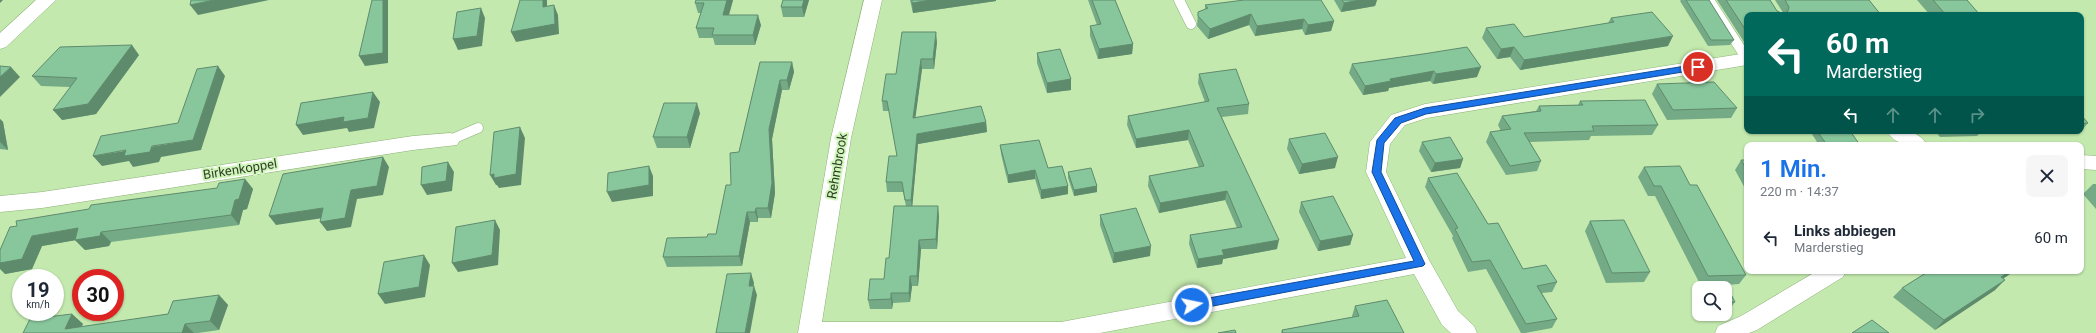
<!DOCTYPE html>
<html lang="de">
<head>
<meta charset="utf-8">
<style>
	body { margin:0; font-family:Roboto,sans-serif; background:#f6f6f7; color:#1f2937; height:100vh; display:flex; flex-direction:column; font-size:15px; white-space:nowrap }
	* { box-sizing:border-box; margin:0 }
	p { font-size:13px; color:#747a83 }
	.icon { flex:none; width:22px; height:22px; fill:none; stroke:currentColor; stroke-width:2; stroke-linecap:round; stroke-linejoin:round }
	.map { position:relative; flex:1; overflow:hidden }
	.sheet { position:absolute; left:1744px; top:142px; width:340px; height:132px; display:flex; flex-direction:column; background:#fff; border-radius:8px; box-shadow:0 1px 3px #0004 }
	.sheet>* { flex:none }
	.guide { position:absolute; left:1744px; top:12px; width:340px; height:122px; border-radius:8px; box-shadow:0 1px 3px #0004; background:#00695c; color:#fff; overflow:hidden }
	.fabs { position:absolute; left:1692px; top:281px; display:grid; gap:8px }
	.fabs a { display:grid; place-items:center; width:40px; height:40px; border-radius:8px; background:#fff; box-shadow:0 1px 3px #0004; font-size:20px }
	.speed { position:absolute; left:12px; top:269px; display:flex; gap:8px; font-size:20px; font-weight:700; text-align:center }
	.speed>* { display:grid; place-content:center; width:52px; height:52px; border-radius:50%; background:#fff; box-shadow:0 1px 3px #0004; line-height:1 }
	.speed small { font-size:10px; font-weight:400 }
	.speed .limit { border:6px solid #d22; background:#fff; color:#111 }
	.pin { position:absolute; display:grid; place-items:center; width:34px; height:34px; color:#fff; margin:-17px; border:2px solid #fff; border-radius:50%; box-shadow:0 1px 4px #0007 }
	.me { position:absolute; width:44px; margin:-22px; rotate:80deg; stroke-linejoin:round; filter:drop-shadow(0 0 3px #0008) }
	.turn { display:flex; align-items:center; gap:14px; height:84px; padding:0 16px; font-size:18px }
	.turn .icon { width:52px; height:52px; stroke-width:2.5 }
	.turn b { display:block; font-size:28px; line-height:34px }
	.lanes { display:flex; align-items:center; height:38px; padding:0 16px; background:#0003; justify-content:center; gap:20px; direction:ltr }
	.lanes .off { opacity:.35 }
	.round { display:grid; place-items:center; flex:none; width:42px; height:42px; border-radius:8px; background:#f6f6f7 }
	.summary { display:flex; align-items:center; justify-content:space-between; height:68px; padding:0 16px }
	h1 { font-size:24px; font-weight:600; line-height:30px; color:#1a73e8 }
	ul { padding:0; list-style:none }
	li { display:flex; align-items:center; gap:12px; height:56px; padding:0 16px }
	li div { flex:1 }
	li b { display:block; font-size:15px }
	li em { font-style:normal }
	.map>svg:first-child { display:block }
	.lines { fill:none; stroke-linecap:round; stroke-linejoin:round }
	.service-casing { stroke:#8fb27a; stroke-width:11 }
	.minor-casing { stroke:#8fb27a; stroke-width:1 }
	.service { stroke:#fff; stroke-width:10 }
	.minor { fill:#fff; fill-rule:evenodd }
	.wall { fill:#75aa86 }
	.shaded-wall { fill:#5f8b6d }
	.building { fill:#88c69c; stroke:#5f8b6d }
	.route { fill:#1a73e8; stroke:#114b97 }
	.labels { text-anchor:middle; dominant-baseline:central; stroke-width:4; stroke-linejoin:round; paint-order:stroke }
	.street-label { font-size:13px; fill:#2f3e27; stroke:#d0f6bb }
</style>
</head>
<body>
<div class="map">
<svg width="2096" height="333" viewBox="0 0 2096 333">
	<rect width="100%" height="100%" fill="#c3e9ae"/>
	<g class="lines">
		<g class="service-casing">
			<g id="service">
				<path d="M1179 0 1191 24"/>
				<path d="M1709 0 1747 59"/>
				<path d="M450 140 478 128"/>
			</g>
		</g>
		<g class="minor-casing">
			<g id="minor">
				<path d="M36 0H56L6 47 0 49V33Z"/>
				<path d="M864 0H882L851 138 822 322H1061L1406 258 1366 172 1370 142 1391 115 1425 104 1747 53V65L1427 118 1405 125 1390 144 1386 172 1429 260 1458 311 1474 326 1477 333H1451L1442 325 1414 274 1100 333H798L831 138Z"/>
				<path d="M1887 131C1903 131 1918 129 1927 145 1911 145 1896 147 1887 131Z"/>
				<path d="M450 133 457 135 460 140 457 145 413 150 42 208 0 212V196L42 192 413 136Z"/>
				<path d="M2081 155 2096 156V170L2081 169Z"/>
				<path d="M1817 271H1846L1843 277 1757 330 1749 333H1715L1718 326 1741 316Z"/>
			</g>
		</g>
		<use href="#service" class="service"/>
		<use href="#minor" class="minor"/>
	</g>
	<g class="wall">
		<path d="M696 0H733L729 15 761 25 755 45H715L713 38H699L696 28 701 13H698L695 3Z"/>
		<path d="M809 0 804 17H783L781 7Z"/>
		<path d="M910 0H996V1L913 13Z"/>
		<path d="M1088 0H1115L1133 44 1132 54 1098 59 1090 36V26L1097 25Z"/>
		<path d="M1334 0H1377L1375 6 1341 12Z"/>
		<path d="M1681 0H1686L1734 40 1730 45 1708 46 1680 1Z"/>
		<path d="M1717 0H1770L1777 11 1784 14 1775 0H1869L1881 15H1747V45H1746Z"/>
		<path d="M1917 0H1967L1980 15H1930Z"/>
		<path d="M1205 5 1334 21 1331 31 1305 35 1302 29 1255 36 1249 25 1208 39 1197 26 1198 12 1205 10Z"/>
		<path d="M1611 18 1668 46 1520 70 1510 57 1497 59 1482 38 1486 28 1524 37 1608 23Z"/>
		<path d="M937 42 934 69H922L915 117 986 122 987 132 918 144 912 206 939 216 937 249H921L918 286H912L910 302 893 303 892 309H870L868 300 884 279 889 258 906 206 903 192H887L886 182 897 156 889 111H883L882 101 896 74Z"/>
		<path d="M1037 53 1071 79V90L1047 93 1037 63Z"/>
		<path d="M1423 54 1477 77 1433 84 1430 81 1389 88 1388 91 1363 95 1349 73 1352 64Z"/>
		<path d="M139 55 96 114 62 120 70 87 41 86 32 76Z"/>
		<path d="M760 62H792L794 72 789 90H782L772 139 775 193 771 218H758V222H750L742 266 667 267 663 257 716 234 731 185Z"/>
		<path d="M1199 74 1249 104 1248 114 1222 117 1277 249 1223 259 1222 264 1197 268 1189 244 1190 235 1237 228 1225 200 1159 213 1148 186 1149 176 1199 167 1188 140 1136 148 1127 125 1128 116 1205 102 1198 83Z"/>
		<path d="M1657 84 1737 108 1731 118 1667 120 1652 94Z"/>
		<path d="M1580 101 1658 125 1652 135 1591 136 1589 140 1530 142 1541 161 1537 171 1506 175 1486 142 1490 132 1501 131 1498 125 1502 116 1536 111 1539 106 1578 105Z"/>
		<path d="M700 113 690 148H657L653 137Z"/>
		<path d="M2081 115 2088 123 2081 131Z"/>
		<path d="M0 119 3 122 8 150 0 149Z"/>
		<path d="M1810 131H1850L1860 145H1819Z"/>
		<path d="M1935 131H1982L1977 136 1940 137Z"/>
		<path d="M2038 131H2081L2079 134H2041Z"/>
		<path d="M1289 139 1335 168 1299 174 1287 149Z"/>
		<path d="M1422 142 1463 159 1460 168 1431 172 1419 151Z"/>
		<path d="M1000 145 1048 168 1068 186V194L1041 199 1035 179 1008 183 1001 154Z"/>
		<path d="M1741 160H1747V192L1735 170Z"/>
		<path d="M1644 167 1690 185 1746 275 1739 284 1726 285 1735 302 1731 307H1725V288H1701L1703 286H1701L1655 196H1648L1638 177Z"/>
		<path d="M1068 172 1097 186V192L1074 196 1068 178Z"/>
		<path d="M1428 178 1488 224 1523 269 1557 282 1552 292 1542 293 1557 319 1552 328 1525 333H1521L1486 269 1468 272 1452 238 1453 236 1425 187Z"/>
		<path d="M245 179 253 189 247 209 243 210 239 225 111 242 109 246 85 250 75 240 42 246 32 269 5 274 0 250 217 188Z"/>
		<path d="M2093 184H2096V209L2083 194Z"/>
		<path d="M1301 202 1353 235 1350 245 1318 251 1299 212Z"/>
		<path d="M1100 215 1150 256 1113 263 1100 225Z"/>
		<path d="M1590 221 1650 272 1644 282 1606 283 1585 231Z"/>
		<path d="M1929 271H2014L2003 279 1995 290 1935 330 1893 297 1902 288Z"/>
		<path d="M219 295 228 305 219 330 198 333H23L72 314 83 324 81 327 168 314Z"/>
		<path d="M1355 306 1404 333H1281L1282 330 1352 317V316Z"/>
	</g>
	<g class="shaded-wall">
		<path d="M0 0H3L0 3Z"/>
		<path d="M214 0H269L198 15 190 5Z"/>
		<path d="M383 0H388V63L365 66 359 56Z"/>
		<path d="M543 0H547V17L543 7Z"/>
		<path d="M727 0H733L726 25 723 15Z"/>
		<path d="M804 0H809L804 17 802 7Z"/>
		<path d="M931 0H996V1L913 13 912 3Z"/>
		<path d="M1360 0H1377L1375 6 1341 12 1344 3Z"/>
		<path d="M554 5 558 15 559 34 516 42 511 32Z"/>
		<path d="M481 8 485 18 482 46 458 50 453 39Z"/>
		<path d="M1251 14 1249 25 1208 39 1210 29Z"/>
		<path d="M758 15 761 25 755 45 753 35Z"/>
		<path d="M1304 19 1302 29 1255 36 1257 26Z"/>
		<path d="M1334 21 1331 31 1305 35 1308 25Z"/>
		<path d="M936 32 937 42 934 69 933 59Z"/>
		<path d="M1673 36 1668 46 1520 70 1524 60Z"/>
		<path d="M1133 44 1132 54 1098 59 1099 49Z"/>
		<path d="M132 45 139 55 96 114 62 120 53 110Z"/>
		<path d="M1514 47 1510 57 1497 59 1501 49Z"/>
		<path d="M921 59 922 69 914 128 913 118Z"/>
		<path d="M792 62 794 72 789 90 787 80Z"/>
		<path d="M218 66 225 76 201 150 161 157 159 162 133 167 129 161 102 166 93 156 193 140Z"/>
		<path d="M11 67 20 77 0 97V77Z"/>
		<path d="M1481 67 1477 77 1433 84 1436 74Z"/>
		<path d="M1434 71 1430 81 1389 88 1388 91 1363 95 1365 86 1390 79Z"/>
		<path d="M1071 79V90L1047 93V83Z"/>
		<path d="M780 80 782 90 772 139 775 193 771 218 768 208 769 129Z"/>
		<path d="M373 92 380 102 374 128 349 132 347 128 303 135 296 125Z"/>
		<path d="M697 103 700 113 690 148 687 137Z"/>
		<path d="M0 119 3 122 8 150 0 142Z"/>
		<path d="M986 122 987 132 918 144 912 210 911 200 917 134Z"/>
		<path d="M520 127 525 138 521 185 499 188 497 185H496L490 175Z"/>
		<path d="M1189 130 1188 140 1136 148V139Z"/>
		<path d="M383 157 389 167 383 195 357 199 351 227 327 231 320 222Z"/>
		<path d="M1338 157 1335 168 1299 174 1302 164Z"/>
		<path d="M1463 159 1460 168 1431 172 1435 163Z"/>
		<path d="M448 162 454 172 452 191 427 195 421 185Z"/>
		<path d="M649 166 653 176V196L612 202 607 192Z"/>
		<path d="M1035 170V179L1008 183V175Z"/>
		<path d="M245 179 253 189 247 209 243 210 239 225 231 215 235 200Z"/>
		<path d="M1068 186V194L1041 199V190Z"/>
		<path d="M1097 186V192L1074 196V190Z"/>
		<path d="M1227 191 1225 200 1159 213 1160 203Z"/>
		<path d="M938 206 939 216 937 249 936 239Z"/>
		<path d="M323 208 330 217 276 225 269 216Z"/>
		<path d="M756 208 758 218V222L755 212Z"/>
		<path d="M747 212 750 222 742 266 739 256Z"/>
		<path d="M495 220 500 230 498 265 458 272 452 263Z"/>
		<path d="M78 228 88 238 42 246 32 269 5 274 0 269V263L32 236Z"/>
		<path d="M101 232 111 242 109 246 85 250 75 240Z"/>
		<path d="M1353 235 1350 245 1318 251 1320 241Z"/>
		<path d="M919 240 921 249 918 286 917 276Z"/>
		<path d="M1279 240 1277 249 1223 259 1222 264 1197 268 1198 259 1222 250Z"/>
		<path d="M1151 246 1150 256 1113 263 1114 253Z"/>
		<path d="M424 255 430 265 425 297 385 304 378 294Z"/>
		<path d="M2010 271H2014L1991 287 2001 277Z"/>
		<path d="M751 273 754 283 752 296 749 286Z"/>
		<path d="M910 276 912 286 910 302 909 293Z"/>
		<path d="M2005 280 1995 290 1935 330 1944 320Z"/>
		<path d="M754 286 757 295 750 333H745Z"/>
		<path d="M891 293 893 303 892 309 891 299Z"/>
		<path d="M219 295 228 305 219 330 210 321Z"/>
		<path d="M72 314 83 324 78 333 65 329Z"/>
		<path d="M185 324 194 333H182Z"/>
	</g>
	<g class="building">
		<path d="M191 0H214L190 5Z"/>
		<path d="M372 0H383V53L359 56Z"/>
		<path d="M520 0H543V7L554 5 555 24 511 32Z"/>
		<path d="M696 0H727L723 15H758L753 35H712L714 28H696L704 3H695Z"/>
		<path d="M783 0H804L802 7H781Z"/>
		<path d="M912 0H931L912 3Z"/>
		<path d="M1092 0H1115L1133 44 1099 49 1090 26 1101 24Z"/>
		<path d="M1244 0H1321L1334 21 1308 25 1304 19 1257 26 1251 14 1210 29 1198 16V12L1208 8 1205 5Z"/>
		<path d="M1342 0H1360L1344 3Z"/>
		<path d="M1686 0H1709L1734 40H1711Z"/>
		<path d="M1726 0H1770L1777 11 1783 14 1788 11 1789 7 1785 0H1869L1881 15H1747V32Z"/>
		<path d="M1933 0H1967L1980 15H1946Z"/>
		<path d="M481 8 477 36 453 39 457 12Z"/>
		<path d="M1652 12 1673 36 1524 60 1514 47 1501 49 1486 28 1514 24 1524 37 1614 22 1611 18Z"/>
		<path d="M902 32H936L933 59H921L913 118 981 106 986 122 917 134 911 200H905L902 182H886L889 156H897L887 101H882L886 74H896Z"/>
		<path d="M132 45 88 104 53 110 77 78 32 76 60 47Z"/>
		<path d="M1467 47 1481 67 1436 74 1434 71 1390 79 1391 81 1365 86 1352 64 1423 54Z"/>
		<path d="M1060 49 1071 79 1047 83 1037 53Z"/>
		<path d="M760 62H792L787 80H780L769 129 772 183 768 208H756L755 212H747L739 256 663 257 667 238 707 237 708 234H716L726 185H731L730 153 739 152Z"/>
		<path d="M0 66 11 67 0 77Z"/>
		<path d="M218 66 193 140 152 146 150 152 124 156 126 150 93 156 101 136 178 123 197 69Z"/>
		<path d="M1236 69 1249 104 1217 108 1279 240 1222 250 1224 255 1198 259 1190 235 1242 227 1227 191 1160 203 1149 176 1204 166 1189 130 1136 139 1128 116 1209 101 1199 74Z"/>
		<path d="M1714 82 1737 108 1673 110 1657 84Z"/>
		<path d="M373 92 368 118 343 122 344 117 296 125 301 103Z"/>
		<path d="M1645 100 1658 125 1592 126 1594 131 1524 133 1541 161 1510 166 1490 132 1511 129 1502 116 1541 111 1539 106 1583 105 1580 101Z"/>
		<path d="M664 103H697L687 137H653Z"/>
		<path d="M2081 115 2088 123 2081 124Z"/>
		<path d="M520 127 516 174 494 178V174L490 175 494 132Z"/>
		<path d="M1817 131H1850L1860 145H1827Z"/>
		<path d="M1325 133 1338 157 1302 164 1289 139Z"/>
		<path d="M1450 137 1463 159 1435 163 1422 142Z"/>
		<path d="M1039 140 1048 168 1062 166 1068 186 1041 190 1035 170 1008 175 1000 145Z"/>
		<path d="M383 157 377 186 351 190 345 218 320 222 323 208 269 216 283 174Z"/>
		<path d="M1741 160H1747V170Z"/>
		<path d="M448 162 446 181 421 185 422 167Z"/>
		<path d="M649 166V185L607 192 608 173Z"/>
		<path d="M1680 166 1690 185H1697L1746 275 1708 276 1661 186H1654L1644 167Z"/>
		<path d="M1091 168 1097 186 1074 190 1068 172Z"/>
		<path d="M1457 173 1488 224 1498 223 1523 269 1546 265 1557 282 1537 286 1557 319 1526 324 1490 260 1472 262 1455 229 1458 228 1428 178Z"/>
		<path d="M245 179 239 199 235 200 231 215 101 232 100 236 75 240 78 228 32 236 22 259 0 263V250L10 227 17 226 16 221 89 209 91 205 217 188 219 183Z"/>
		<path d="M1333 196 1353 235 1320 241 1301 202Z"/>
		<path d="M894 206H938L936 239 919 240 917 276H910L909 293H891V299L868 300 870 279H884L886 258H889Z"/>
		<path d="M1136 208 1151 246 1114 253 1100 215Z"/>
		<path d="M495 220 492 255 452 263 456 227Z"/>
		<path d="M1624 220 1650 272 1612 273 1590 221Z"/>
		<path d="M424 255 419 287 378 294 384 262Z"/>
		<path d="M1929 271H2010L2001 277 2005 280 1944 320 1902 288Z"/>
		<path d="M751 273 749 286H754L745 333H716L727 274Z"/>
		<path d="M1725 283 1735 302H1725V288H1706L1704 284Z"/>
		<path d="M219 295 210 321 185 324 182 333H23L30 319 72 314 65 329 168 314 173 301Z"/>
		<path d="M1387 300 1404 333H1283L1282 330 1359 316 1355 306Z"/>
		<path d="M1872 320 1889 333H1852Z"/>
		<path d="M1235 330 1236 333H1218Z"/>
	</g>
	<path class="route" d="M1698 64 1701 65V69L1426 114 1401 123 1384 143 1381 172 1425 264 1423 266 1192 310 1187 305 1192 301 1414 261 1372 172 1377 140 1395 118 1425 108Z"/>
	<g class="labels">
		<g class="street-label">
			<text transform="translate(837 166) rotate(-80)">Rehmbrook</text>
			<text transform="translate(240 169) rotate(-9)">Birkenkoppel</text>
		</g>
	</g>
</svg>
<div class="fabs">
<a><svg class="icon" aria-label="search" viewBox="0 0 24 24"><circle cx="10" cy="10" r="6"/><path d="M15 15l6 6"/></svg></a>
</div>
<div class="speed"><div>19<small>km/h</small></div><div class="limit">30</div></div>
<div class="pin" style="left:1698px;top:67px;background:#d93025"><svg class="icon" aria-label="arrive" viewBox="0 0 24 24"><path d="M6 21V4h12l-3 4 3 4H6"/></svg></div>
<svg class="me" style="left:1192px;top:305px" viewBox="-20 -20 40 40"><circle r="17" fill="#1a73e8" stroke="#fff" stroke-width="3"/><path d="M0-11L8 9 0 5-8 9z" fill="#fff"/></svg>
<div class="guide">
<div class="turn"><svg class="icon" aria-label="left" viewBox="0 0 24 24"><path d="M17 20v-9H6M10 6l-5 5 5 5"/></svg><div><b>60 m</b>Marderstieg</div></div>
<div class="lanes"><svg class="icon" aria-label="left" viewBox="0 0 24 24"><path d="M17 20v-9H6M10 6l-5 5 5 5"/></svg><svg class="icon off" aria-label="ahead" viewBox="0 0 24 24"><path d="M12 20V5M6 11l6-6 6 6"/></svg><svg class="icon off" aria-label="ahead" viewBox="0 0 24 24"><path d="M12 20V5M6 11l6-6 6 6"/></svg><svg class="icon off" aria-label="right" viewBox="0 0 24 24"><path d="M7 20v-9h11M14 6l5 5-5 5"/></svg></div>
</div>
<section class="sheet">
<div class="summary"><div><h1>1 Min.</h1><p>220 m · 14:37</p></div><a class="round"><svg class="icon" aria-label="close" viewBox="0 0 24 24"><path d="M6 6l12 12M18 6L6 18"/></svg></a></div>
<ul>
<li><svg class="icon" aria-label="left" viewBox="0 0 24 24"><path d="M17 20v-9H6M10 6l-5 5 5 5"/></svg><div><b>Links abbiegen</b><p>Marderstieg</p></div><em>60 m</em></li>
</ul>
</section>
</div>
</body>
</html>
